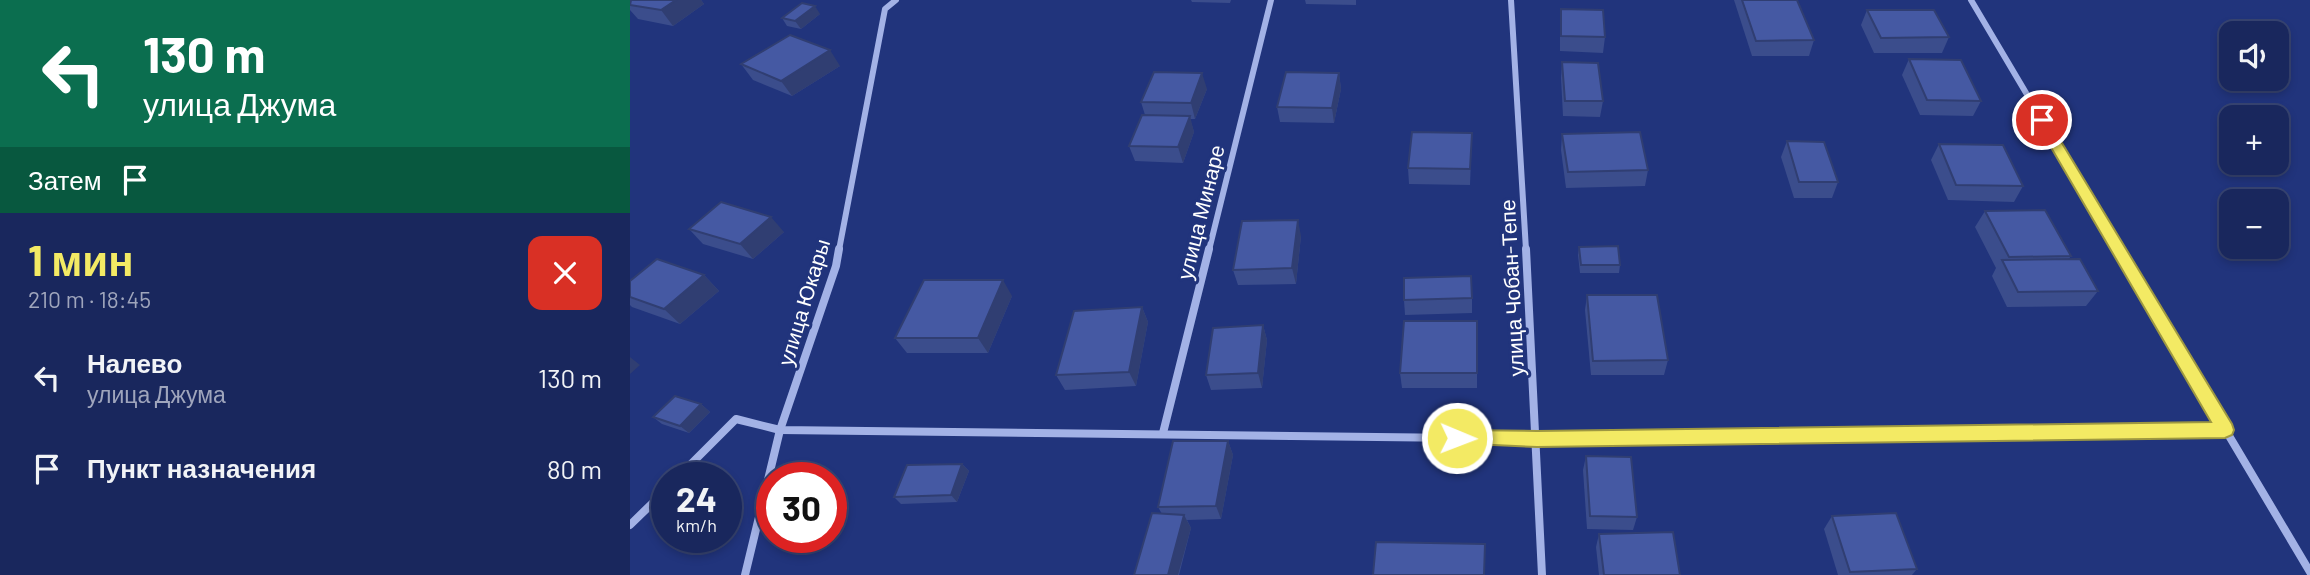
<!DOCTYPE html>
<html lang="ru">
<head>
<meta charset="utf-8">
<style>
	body { margin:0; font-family:Barlow,sans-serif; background:#222f63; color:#f1f3f6; height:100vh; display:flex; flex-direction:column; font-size:26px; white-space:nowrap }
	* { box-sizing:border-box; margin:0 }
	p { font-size:23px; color:#9fa5bc }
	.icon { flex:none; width:38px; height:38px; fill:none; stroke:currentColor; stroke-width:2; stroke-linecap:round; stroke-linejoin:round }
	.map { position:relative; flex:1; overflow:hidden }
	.details { display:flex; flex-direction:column; background:#19275d; width:630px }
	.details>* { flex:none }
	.top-card { background:#0b6e4f; color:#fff; overflow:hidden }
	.controls { position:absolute; left:1589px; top:21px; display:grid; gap:14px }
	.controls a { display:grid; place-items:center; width:70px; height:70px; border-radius:14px; background:#19275d; box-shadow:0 4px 10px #0003,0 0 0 2px #374472; font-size:35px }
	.speed { position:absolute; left:21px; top:462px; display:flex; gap:14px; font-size:35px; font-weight:700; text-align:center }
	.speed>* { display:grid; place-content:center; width:91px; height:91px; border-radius:50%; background:#19275d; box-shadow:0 4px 10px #0003,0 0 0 2px #374472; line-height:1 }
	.speed small { font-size:18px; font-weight:400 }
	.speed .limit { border:10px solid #d22; background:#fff; color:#111 }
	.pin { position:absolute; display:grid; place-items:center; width:60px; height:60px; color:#fff; margin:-30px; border:4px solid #fff; border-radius:50%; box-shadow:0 2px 7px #0007 }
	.me { position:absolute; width:77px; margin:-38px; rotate:91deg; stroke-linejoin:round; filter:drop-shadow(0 0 5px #0008) }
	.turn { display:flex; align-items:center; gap:24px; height:147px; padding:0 28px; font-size:32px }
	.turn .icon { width:91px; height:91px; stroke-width:2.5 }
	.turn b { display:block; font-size:49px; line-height:60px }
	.then { display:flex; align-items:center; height:66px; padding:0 28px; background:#0003; gap:14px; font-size:26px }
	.round { display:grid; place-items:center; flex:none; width:74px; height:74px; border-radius:14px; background:#222f63 }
	.overview { display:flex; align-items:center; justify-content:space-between; height:119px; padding:0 28px }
	h1 { font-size:42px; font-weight:700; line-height:52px; color:#f3ea64 }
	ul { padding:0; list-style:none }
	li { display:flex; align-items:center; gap:21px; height:91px; padding:0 28px }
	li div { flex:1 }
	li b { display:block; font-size:26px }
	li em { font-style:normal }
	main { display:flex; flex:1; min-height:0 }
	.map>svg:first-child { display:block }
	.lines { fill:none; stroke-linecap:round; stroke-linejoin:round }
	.street-far1 { stroke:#a3b2e6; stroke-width:6 }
	.street { stroke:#a3b2e6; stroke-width:8 }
	.wall { fill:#3b4d8c }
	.shaded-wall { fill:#303e72 }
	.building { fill:#4559a3; stroke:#303e72; stroke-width:2 }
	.route { fill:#f3ea64; stroke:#9e9841; stroke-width:2 }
	.labels { text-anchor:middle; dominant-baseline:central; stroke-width:6; stroke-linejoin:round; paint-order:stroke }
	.street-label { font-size:21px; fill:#fff; stroke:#21347c }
</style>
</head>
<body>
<main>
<section class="details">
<div class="top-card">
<div class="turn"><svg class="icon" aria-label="left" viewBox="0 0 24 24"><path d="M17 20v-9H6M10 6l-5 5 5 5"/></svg><div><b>130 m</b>улица Джума</div></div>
<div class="then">Затем<svg class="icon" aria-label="arrive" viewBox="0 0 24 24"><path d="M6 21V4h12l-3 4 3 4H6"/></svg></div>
</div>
<div class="overview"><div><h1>1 мин</h1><p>210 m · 18:45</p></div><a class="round" style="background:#d93025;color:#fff"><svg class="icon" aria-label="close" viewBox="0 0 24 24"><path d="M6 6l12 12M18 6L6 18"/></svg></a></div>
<ul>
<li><svg class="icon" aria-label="left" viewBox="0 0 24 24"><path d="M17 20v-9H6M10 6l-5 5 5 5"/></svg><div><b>Налево</b><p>улица Джума</p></div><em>130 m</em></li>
<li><svg class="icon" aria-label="arrive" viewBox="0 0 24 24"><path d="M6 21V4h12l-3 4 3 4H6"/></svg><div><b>Пункт назначения</b></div><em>80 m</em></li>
</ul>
</section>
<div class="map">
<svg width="1680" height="575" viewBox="0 0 1680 575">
	<rect width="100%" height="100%" fill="#21347c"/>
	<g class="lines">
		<g class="street-far1">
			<path d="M881 0 896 250"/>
			<path d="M1341 0 1489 250"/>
			<path d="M209 250 255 9 266 0"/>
			<path d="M579 250 641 0"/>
		</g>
		<g class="street">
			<path d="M896 249 912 575"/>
			<path d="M1488 249 1680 572"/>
			<path d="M533 433 579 249"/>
			<path d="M47 478 106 419 150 430 907 439 1595 430"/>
			<path d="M0 525 37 489"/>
			<path d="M115 575 150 430 206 266 209 249"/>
		</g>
	</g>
	<g class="wall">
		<path d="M0 0H71L74 4 43 26 8 19 0 10Z"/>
		<path d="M561 0H601L600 3 562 2Z"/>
		<path d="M675 0H726V5L676 4Z"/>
		<path d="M1104 0H1167L1184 40 1179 56H1122Z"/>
		<path d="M931 9 975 37 973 53 930 51V24Z"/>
		<path d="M1237 10 1319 37 1312 53H1244L1231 25Z"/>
		<path d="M190 14 171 29 157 26 152 18Z"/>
		<path d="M1279 59 1351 101 1343 116 1290 115 1272 75Z"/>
		<path d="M932 62 973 101 970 117 933 116 931 78Z"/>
		<path d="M111 64 210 66 162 96 123 80Z"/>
		<path d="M709 73 711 89 704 123 650 122 647 107Z"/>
		<path d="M577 89 565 119H560L564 132 553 163 505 161 499 146 515 115 511 102Z"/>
		<path d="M842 133 840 185 779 184 778 168Z"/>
		<path d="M932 134 1018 170 1015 186 936 188 931 150Z"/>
		<path d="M1157 141 1208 182 1202 198H1164L1151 157Z"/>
		<path d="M1309 144 1393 186 1384 202 1318 200 1301 160Z"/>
		<path d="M1355 211 1441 256 1438 260 1468 291 1456 306 1377 307 1362 276 1366 268 1345 227Z"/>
		<path d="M59 229 154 232 123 259 73 244Z"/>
		<path d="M671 236 666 284 608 285 603 270Z"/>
		<path d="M949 247 990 265 989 273H950L948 255Z"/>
		<path d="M74 275 89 291 50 324 2 307 0 305V281Z"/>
		<path d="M957 295 1038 360 1034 375H961L955 310Z"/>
		<path d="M382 296 358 353H277L265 338Z"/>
		<path d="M842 298V313L775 315 774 300Z"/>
		<path d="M512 307 518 322 506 386 435 390 426 375Z"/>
		<path d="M847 321V388H772L770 373Z"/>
		<path d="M633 325 637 340 632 388 581 390 576 375Z"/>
		<path d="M71 404 80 412 59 433 32 424 23 417Z"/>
		<path d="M598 441 603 455 591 519 557 520 561 528 549 575H504L532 514 528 507Z"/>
		<path d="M956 456 1007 517 1003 530 957 529 953 470Z"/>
		<path d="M332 464 339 471 327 502 271 504 264 497Z"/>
		<path d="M1202 516 1287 569 1282 575H1208L1194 529Z"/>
		<path d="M969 534 1050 575H969L966 547Z"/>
	</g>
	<g class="shaded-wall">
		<path d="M46 0H71L74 4 43 26 31 10Z"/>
		<path d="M185 6 190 14 171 29 165 21Z"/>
		<path d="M200 50 210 66 162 96 151 81Z"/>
		<path d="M572 73 577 89 565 119 561 103Z"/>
		<path d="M709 73 711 89 704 123 702 108Z"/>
		<path d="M560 116 564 132 553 163 548 147Z"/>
		<path d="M141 217 154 232 123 259 110 244Z"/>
		<path d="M668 220 671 236 666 284 662 268Z"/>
		<path d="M74 275 89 291 50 324 34 309Z"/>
		<path d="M373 280 382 296 358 353 348 338Z"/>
		<path d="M512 307 518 322 506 386 499 372Z"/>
		<path d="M633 325 637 340 632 388 628 373Z"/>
		<path d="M0 357 10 365 0 374Z"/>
		<path d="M71 404 80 412 59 433 50 426Z"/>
		<path d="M598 441 603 455 591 519 586 506Z"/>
		<path d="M332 464 339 471 327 502 321 495Z"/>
		<path d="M554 515 561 528 548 575H538Z"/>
	</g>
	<g class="building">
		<path d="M1 0H46L31 10 0 5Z"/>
		<path d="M1112 0H1167L1184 40 1126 41Z"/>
		<path d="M172 3 185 6 165 21 152 18Z"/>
		<path d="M931 9 973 10 975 37 931 36Z"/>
		<path d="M1237 10H1304L1319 37 1251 38Z"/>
		<path d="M160 35 200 50 151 81 111 64Z"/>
		<path d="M1279 59 1331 60 1351 101 1297 100Z"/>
		<path d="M932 62 968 63 973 101H935Z"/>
		<path d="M524 72 572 73 561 103 511 102Z"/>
		<path d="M656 72 709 73 702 108 647 107Z"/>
		<path d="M512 115 560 116 548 147 499 146Z"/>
		<path d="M782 132 842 133 840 169 778 168Z"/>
		<path d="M1010 132 1018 170 938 172 932 134Z"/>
		<path d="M1157 141 1194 142 1208 182H1169Z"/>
		<path d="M1309 144 1373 145 1393 186 1326 185Z"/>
		<path d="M91 202 141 217 110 244 59 229Z"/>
		<path d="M1415 210 1441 256 1379 257 1355 211Z"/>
		<path d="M668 220 662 268 603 270 612 221Z"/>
		<path d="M988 246 990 265H951L949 247Z"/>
		<path d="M27 259 74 275 34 309 0 297V281Z"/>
		<path d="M1450 259 1468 291 1388 292 1372 260Z"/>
		<path d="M841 276 842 298 774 300V278Z"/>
		<path d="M294 280H373L348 338H265Z"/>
		<path d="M957 295H1027L1038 360 963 361Z"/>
		<path d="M512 307 499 372 426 375 444 311Z"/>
		<path d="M774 321H847V373H770Z"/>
		<path d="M633 325 628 373 576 375 583 328Z"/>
		<path d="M45 396 71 404 50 426 23 417Z"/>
		<path d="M543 441H598L586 506 528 507Z"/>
		<path d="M956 456 1001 457 1007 517 960 516Z"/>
		<path d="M332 464 321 495 264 497 277 465Z"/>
		<path d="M522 513 554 515 538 575H504Z"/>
		<path d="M1266 513 1287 569 1220 572 1202 516Z"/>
		<path d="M1043 532 1050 575H974L969 534Z"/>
		<path d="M746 542 855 544 854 575H743Z"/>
	</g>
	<path class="route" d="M1412 115 1418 120 1602 424 1604 430 1602 435 1595 438 907 447 821 443 818 438 821 432 827 430 907 431 1581 422 1405 120Z"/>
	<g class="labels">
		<g class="street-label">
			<text transform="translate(570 212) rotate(-76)">улица Минаре</text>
			<text transform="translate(881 288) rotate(-93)">улица Чобан-Тепе</text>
			<text transform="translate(173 302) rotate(-73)">улица Юкары</text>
		</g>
	</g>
</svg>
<div class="controls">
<a><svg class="icon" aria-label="sound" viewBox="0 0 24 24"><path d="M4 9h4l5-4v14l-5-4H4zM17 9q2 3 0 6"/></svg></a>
<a>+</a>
<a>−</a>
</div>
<div class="speed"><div>24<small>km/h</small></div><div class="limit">30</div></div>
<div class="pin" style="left:1412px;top:120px;background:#d93025"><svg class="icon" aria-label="arrive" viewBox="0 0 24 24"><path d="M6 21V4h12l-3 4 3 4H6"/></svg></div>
<svg class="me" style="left:827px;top:438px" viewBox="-20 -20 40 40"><circle r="17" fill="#f3ea64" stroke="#fff" stroke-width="3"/><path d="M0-11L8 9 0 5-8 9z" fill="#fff"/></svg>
</div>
</main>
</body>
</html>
